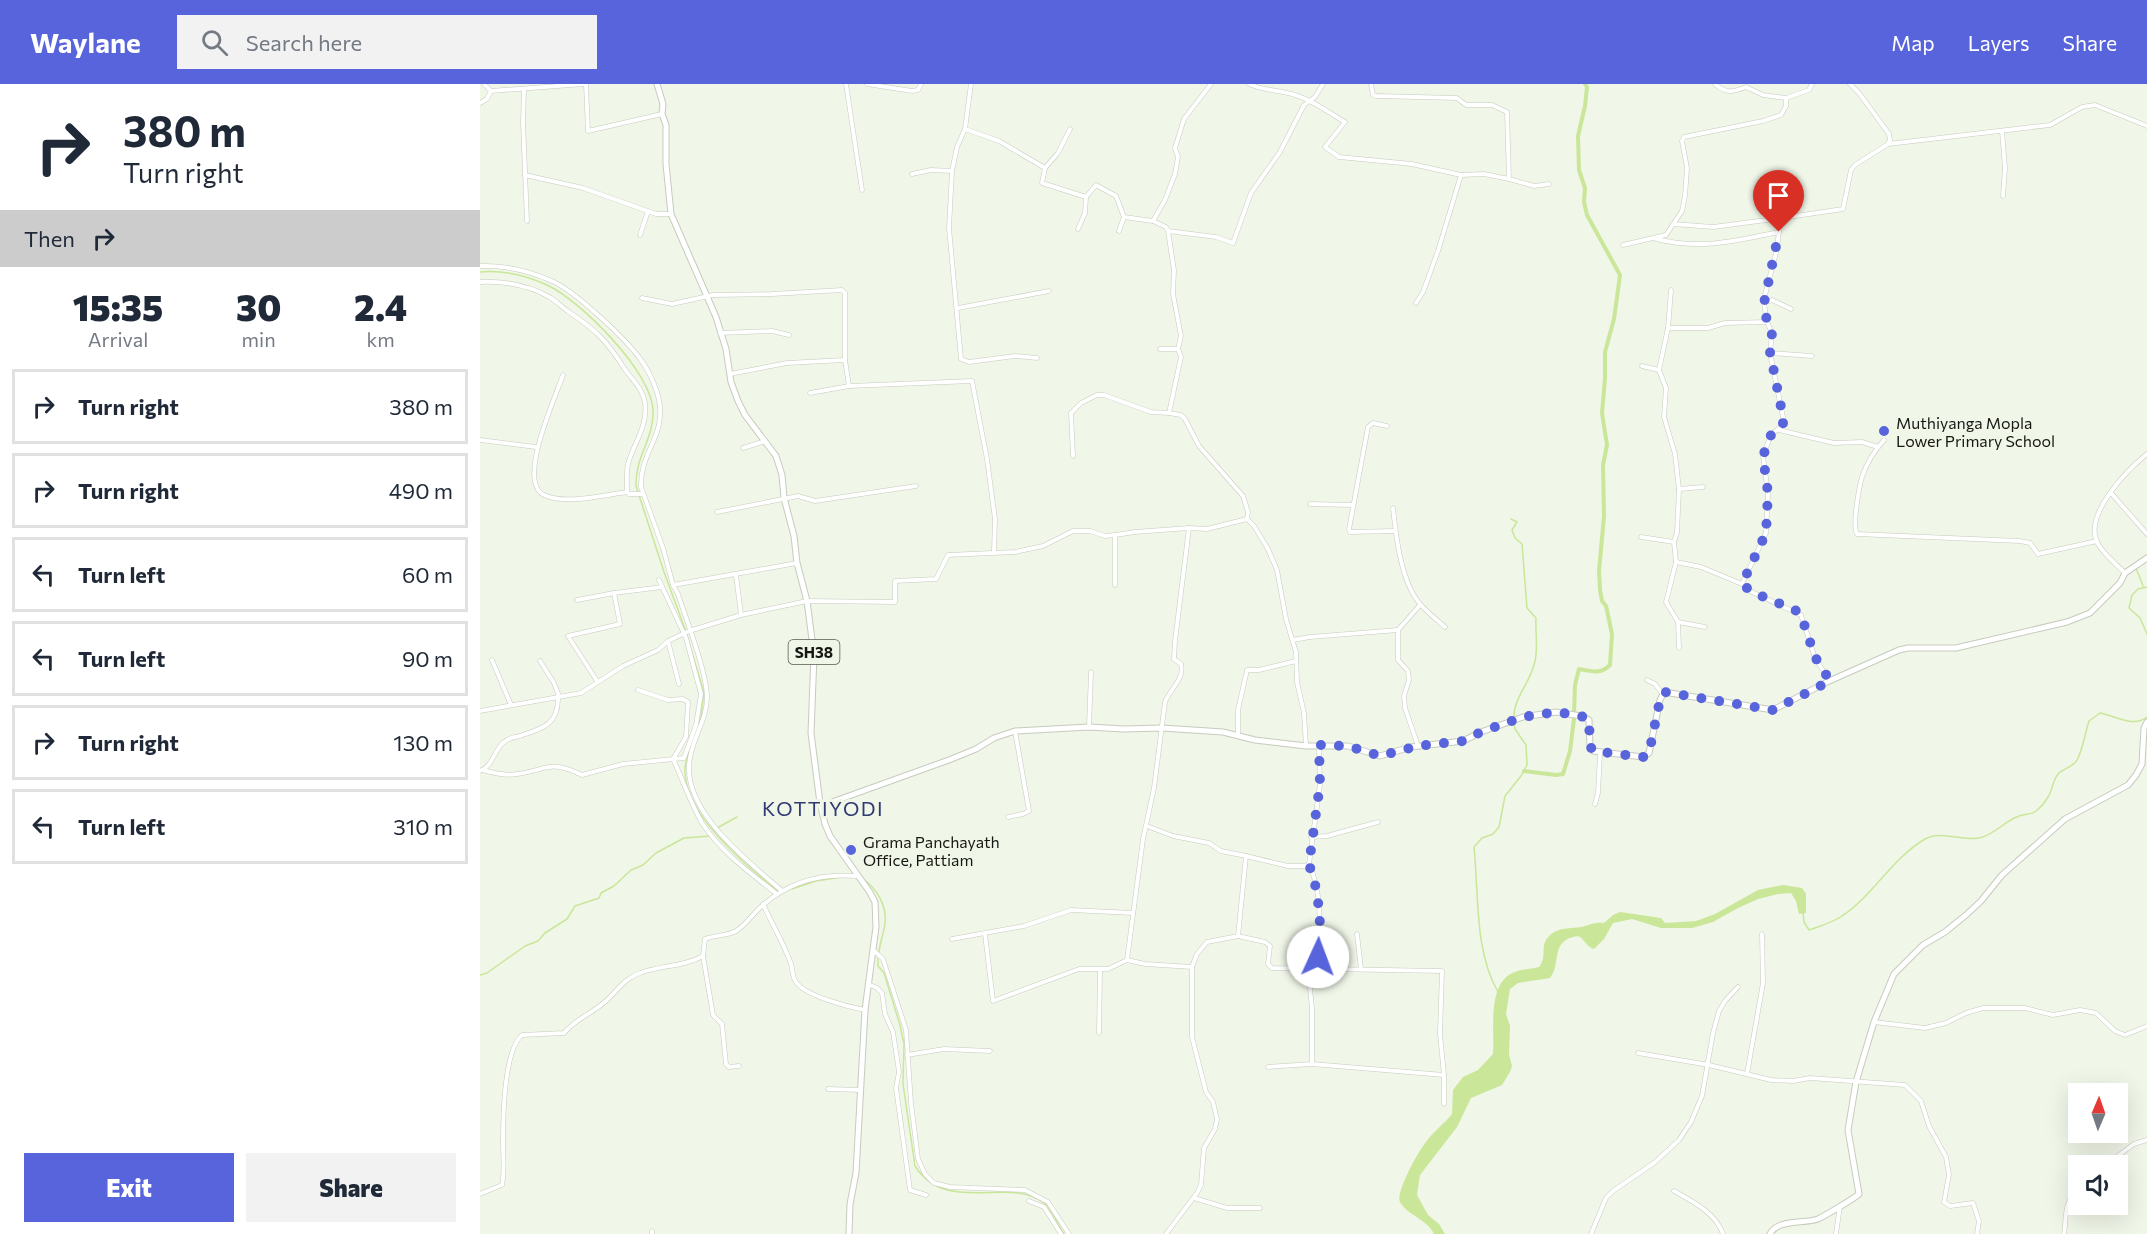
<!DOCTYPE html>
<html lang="en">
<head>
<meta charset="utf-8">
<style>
	body { margin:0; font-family:Commissioner,sans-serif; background:#f2f2f3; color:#1f2937; height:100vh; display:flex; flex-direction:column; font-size:22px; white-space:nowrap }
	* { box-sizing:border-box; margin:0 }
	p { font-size:20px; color:#747a83 }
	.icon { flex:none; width:33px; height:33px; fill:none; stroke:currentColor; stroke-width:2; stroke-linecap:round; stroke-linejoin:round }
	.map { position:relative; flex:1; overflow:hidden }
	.side { display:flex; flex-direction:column; background:#fff; width:480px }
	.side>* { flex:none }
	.top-card { background:#fff; color:#1f2937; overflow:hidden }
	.needle { width:39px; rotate:2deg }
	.tools { position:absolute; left:1588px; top:999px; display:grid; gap:12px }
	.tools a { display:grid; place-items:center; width:60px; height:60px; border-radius:0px; background:#fff; box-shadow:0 6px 24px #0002; font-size:30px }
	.pin { position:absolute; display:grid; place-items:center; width:51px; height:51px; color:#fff; margin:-62px -26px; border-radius:50% 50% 50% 0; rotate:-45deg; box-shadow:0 0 6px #0007 }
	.pin .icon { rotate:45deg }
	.me { position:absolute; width:66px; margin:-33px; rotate:2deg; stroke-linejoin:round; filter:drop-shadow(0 0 4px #0008) }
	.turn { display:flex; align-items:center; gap:21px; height:126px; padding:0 24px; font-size:27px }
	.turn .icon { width:78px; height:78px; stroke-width:2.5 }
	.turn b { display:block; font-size:42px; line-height:51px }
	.then { display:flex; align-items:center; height:57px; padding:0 24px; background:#0003; gap:12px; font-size:22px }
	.eta { display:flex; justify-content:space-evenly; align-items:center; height:102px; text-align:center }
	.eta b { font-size:36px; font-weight:800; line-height:42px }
	.primary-button { display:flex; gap:12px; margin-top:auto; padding:12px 24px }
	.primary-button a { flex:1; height:69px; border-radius:0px; background:#5864db; color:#fff; font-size:24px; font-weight:800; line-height:69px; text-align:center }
	.primary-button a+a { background:#f2f2f3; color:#1f2937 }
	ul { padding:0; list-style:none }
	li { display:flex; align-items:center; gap:18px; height:75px; margin:0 12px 9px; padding:0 12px; border:3px solid #e0e1e3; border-radius:0px }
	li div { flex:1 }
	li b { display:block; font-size:22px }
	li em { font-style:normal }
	header { display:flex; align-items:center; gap:36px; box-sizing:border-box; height:84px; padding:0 30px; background:#5864db; color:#fff }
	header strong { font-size:28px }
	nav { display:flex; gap:33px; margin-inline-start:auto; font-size:21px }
	.search { width:420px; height:54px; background:#f2f2f3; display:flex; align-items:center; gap:15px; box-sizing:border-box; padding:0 21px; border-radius:0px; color:#747a83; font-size:22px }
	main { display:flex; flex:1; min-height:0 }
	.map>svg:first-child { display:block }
	.water { fill:#cae699 }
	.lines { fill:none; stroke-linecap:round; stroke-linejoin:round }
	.stream { stroke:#cae699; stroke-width:1.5 }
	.canal { stroke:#cae699; stroke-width:4 }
	.minor-casing { stroke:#c6cbbe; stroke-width:5 }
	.major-casing { stroke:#c6cbbe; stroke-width:7 }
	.minor { stroke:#fff; stroke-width:4 }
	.major { stroke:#fff; stroke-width:5 }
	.route { stroke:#5864db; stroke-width:10; stroke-dasharray:0 18 }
	.poi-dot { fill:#5864db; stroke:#f0f6e8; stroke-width:2 }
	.labels { text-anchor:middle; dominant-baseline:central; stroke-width:6; stroke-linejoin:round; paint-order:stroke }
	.shield { fill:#f0f6e8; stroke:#575a53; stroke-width:1.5 }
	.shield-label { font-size:15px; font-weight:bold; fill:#161713 }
	.poi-label { font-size:16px; fill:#161713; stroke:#f0f6e8; text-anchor:start }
	.quarter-label { font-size:20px; letter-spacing:1.5px; fill:#323a74; stroke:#f0f6e8 }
</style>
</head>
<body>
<header>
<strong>Waylane</strong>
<div class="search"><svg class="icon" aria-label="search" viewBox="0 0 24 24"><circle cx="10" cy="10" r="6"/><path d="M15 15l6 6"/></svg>Search here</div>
<nav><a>Map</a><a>Layers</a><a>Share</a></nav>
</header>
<main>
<section class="side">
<div class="top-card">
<div class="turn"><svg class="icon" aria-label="right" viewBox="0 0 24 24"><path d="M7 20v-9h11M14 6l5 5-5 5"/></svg><div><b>380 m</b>Turn right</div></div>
<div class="then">Then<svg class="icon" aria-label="right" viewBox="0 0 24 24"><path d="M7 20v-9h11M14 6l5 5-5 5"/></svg></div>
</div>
<div class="eta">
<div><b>15:35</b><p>Arrival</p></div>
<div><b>30</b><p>min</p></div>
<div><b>2.4</b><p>km</p></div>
</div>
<ul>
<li><svg class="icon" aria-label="right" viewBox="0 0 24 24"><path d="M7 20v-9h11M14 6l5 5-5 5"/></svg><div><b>Turn right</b></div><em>380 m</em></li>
<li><svg class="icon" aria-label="right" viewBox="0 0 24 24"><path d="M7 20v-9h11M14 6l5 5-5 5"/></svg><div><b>Turn right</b></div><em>490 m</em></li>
<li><svg class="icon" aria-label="left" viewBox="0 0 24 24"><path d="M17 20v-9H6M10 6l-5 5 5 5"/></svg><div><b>Turn left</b></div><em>60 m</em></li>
<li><svg class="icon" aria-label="left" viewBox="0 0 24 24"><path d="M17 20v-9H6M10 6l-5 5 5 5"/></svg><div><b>Turn left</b></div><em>90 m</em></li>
<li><svg class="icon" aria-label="right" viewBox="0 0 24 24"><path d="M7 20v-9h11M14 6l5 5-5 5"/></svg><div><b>Turn right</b></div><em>130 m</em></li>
<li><svg class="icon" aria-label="left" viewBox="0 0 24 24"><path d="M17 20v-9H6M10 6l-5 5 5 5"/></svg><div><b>Turn left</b></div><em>310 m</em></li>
</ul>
<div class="primary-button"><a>Exit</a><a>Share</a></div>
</section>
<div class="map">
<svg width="1667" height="1150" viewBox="0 0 1667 1150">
	<rect width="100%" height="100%" fill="#f0f6e8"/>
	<path class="water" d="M1303 801 1322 804 1326 810V829L1319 830 1316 817 1311 809 1298 810 1278 815 1258 824 1233 838 1212 844H1181L1152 835 1133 839 1124 855 1114 865C1106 863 1105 855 1098 852 1069 856 1082 879 1070 894L1038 899 1030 905 1026 930 1030 942 1029 971 1032 982 1030 988 1022 1001 991 1014 977 1043 940 1091 937 1111 948 1131 959 1140 965 1150H954C947 1135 927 1131 920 1118 915 1109 939 1066 946 1058 953 1048 964 1040 972 1030L973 1006 983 993 998 986 1013 970C1015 947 1006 898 1035 888 1042 885 1052 885 1059 883 1067 872 1061 865 1066 856 1076 841 1091 846 1105 842 1112 840 1116 838 1124 839L1133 831 1140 828 1181 834 1185 839 1216 837 1235 830 1278 806Z"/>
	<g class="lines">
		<g class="stream">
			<path d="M0 188C22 186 47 192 67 201 100 216 173 289 173 327 174 355 155 372 156 402L184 488 205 545 224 609 221 633 216 649"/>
			<path d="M1031 435 1037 438 1032 446 1035 454 1042 460 1047 524 1056 534C1055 549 1059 566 1054 581 1050 598 1033 616 1034 633"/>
			<path d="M1656 484 1663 502"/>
			<path d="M1667 503 1658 505 1652 511 1649 524 1660 534 1667 550"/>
			<path d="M210 665C208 672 204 680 205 688 206 732 266 782 298 807"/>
			<path d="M237 744 257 733"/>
			<path d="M382 794C397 805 407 821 405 839 404 849 400 858 399 868"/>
			<path d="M312 805 336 797 362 793"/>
			<path d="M1323 829 1324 838 1329 846C1340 842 1352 839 1362 832 1394 811 1410 776 1445 755 1460 746 1482 757 1499 754 1515 751 1524 737 1539 732 1544 730 1551 731 1556 727 1560 724 1565 718 1568 713 1573 706 1572 696 1579 689 1585 684 1593 683 1597 676 1603 665 1605 649 1609 637L1620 629C1636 632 1653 644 1667 633"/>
			<path d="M398 874V882L404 889 420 941 424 960 423 1000 435 1082C467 1132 529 1091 564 1119 573 1126 577 1140 584 1150"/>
			<path d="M0 891 7 889 45 862 58 857 65 849 87 835 95 822 119 814 121 809 134 802 151 786 163 781 176 769 204 754 231 752"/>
			<path d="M1018 908C994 866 999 810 994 763L1002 754 1013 750 1019 743 1025 712 1041 692 1047 681 1046 661 1035 645 1034 638"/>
		</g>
		<g class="canal">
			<path d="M1094 629 1095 601 1099 585C1112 587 1120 591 1130 581L1132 550 1126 522 1122 517 1120 506 1119 487 1124 432 1123 381 1127 361 1122 329 1125 294V268L1134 235 1140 191 1107 131 1104 118 1105 104 1099 86 1098 52 1105 22 1107 3 1105 0"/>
			<path d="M1044 687 1076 691 1083 690 1090 667 1094 635"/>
		</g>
		<g class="minor-casing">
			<g id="minor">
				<path d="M4 0 11 7"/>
				<path d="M106 0 108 47 182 30"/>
				<path d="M366 0 382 106"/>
				<path d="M387 0 432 7 438 6 441 0"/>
				<path d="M491 0 485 45 477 63 472 87 469 144 481 275 489 278 535 272 557 274"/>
				<path d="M769 0C784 7 800 6 815 11 833 16 849 29 865 38L845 63 859 73 932 80 981 91 1004 90 1029 95 1054 102 1069 100"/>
				<path d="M891 0 893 11 896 12 977 14 986 21H1012L1027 28 1029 95"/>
				<path d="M44 5 43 38 47 137"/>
				<path d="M1306 14 1329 6 1332 0"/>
				<path d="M0 19 7 15 11 7 104 0"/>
				<path d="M485 45 519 57 565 84"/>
				<path d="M590 45 578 69 565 84 562 99 606 113"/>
				<path d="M1522 47 1525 84 1523 112"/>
				<path d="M1408 60 1570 41 1602 23 1615 21 1667 42"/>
				<path d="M432 90 451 86 472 87"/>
				<path d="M45 91 103 104 176 130H191"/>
				<path d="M644 133 673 137"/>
				<path d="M1193 140 1233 143 1302 134"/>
				<path d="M598 145 605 129 606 113 616 101 636 112 644 133 639 147"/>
				<path d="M688 147 736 153 753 159 771 109 800 68 824 21 835 13 843 0"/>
				<path d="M160 151 168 127"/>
				<path d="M1176 155C1221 166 1255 157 1299 148"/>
				<path d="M1143 161 1186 151 1202 127 1205 112 1207 84 1202 57 1204 53 1283 37 1301 31 1306 22V14L1283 11 1266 3C1253 8 1246 10 1235 0"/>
				<path d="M0 182C25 181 49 187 72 197 95 207 146 255 161 276 171 290 182 314 180 332 179 357 160 373 161 403L183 464 193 501 198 510C207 538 225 583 227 611 228 636 210 657 209 681 206 730 268 777 301 806"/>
				<path d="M0 198C25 197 49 201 71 214 77 218 83 224 89 228 116 246 127 257 144 284 151 295 163 304 165 319 168 343 154 358 148 380 146 389 147 399 147 408L149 410H163"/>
				<path d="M1191 206 1188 244 1179 286 1186 304 1184 333 1195 370 1199 405 1197 448 1194 458 1196 478 1186 518 1198 538 1199 564"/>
				<path d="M162 214 192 220 233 211 292 210 362 206 365 209V276L369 302"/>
				<path d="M936 219 943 208 958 167 981 91"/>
				<path d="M1284 219 1292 216 1311 225"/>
				<path d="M478 224 569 207"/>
				<path d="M1188 244H1228L1245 239 1287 238"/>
				<path d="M240 249 292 247 309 251"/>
				<path d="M680 265H698"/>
				<path d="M1290 269 1332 272"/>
				<path d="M1162 282 1179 286"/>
				<path d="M250 290 307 279 365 276"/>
				<path d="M83 291C76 312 36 398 64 411 85 421 124 411 147 408"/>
				<path d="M330 309 369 302 492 297 507 375 515 435 514 467"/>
				<path d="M907 342 893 339 888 343 869 445 870 448 915 447"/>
				<path d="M1299 346 1354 359 1382 358 1398 363"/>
				<path d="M0 356 56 363"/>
				<path d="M1404 356C1395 366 1386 381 1382 393 1379 404 1372 442 1377 450L1540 457 1550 459 1558 470 1617 457"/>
				<path d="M263 364 285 357"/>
				<path d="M593 372 591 329 601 319 617 311H624L671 328 689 329"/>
				<path d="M1199 405 1223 403"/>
				<path d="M1631 409 1667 450"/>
				<path d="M830 420 873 421"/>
				<path d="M913 424C916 453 921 499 941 521 948 529 957 536 965 543"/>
				<path d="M237 428 318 412 335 417 436 402"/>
				<path d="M767 435 774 442 788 465 797 486 806 535 816 568 817 598 824 629 826 662"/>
				<path d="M635 451V501"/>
				<path d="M1161 453 1194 458"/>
				<path d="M1196 478 1221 483 1262 500"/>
				<path d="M1645 489C1636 480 1622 469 1617 458 1604 430 1647 386 1667 370"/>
				<path d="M256 491 261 531"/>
				<path d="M193 501 317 479"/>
				<path d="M97 516 134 509"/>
				<path d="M1198 538 1225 543"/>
				<path d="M813 556 830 553 918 546"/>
				<path d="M188 557 199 600"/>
				<path d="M12 576 31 621"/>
				<path d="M60 577 74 599 79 612"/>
				<path d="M1167 596 1175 600 1182 609"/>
				<path d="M117 597 88 552 140 540 134 509 182 503"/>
				<path d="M1350 597 1335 574 1321 531 1272 508 1262 500 1286 449 1288 409 1283 372 1291 351 1303 341V333L1290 269 1292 249 1287 238 1284 219 1285 211 1297 165 1300 137 1302 134 1363 125 1371 86 1375 81 1408 60 1410 56 1409 50 1379 9 1370 0"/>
				<path d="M158 606 188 616 203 615 208 618 206 653 193 675C203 696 210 718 222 739 240 767 271 790 297 810"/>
				<path d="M0 627 101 609 143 582 178 566 188 557 209 547 261 531 327 517 415 518V497L456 495 468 471 535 468 563 462 593 447H610L625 452 635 451 655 448 709 444 727 445 767 435 768 428 763 412 719 362 705 335 701 331 689 329 701 273 698 265 701 252 693 210 694 186 688 147 686 143 673 137 685 116 695 90 698 73 695 64 704 35 731 0"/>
				<path d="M609 643 611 588"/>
				<path d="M758 652V626L767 586H779L816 577"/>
				<path d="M938 662 925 624 924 612 929 596 928 587 918 576V546L940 521"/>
				<path d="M3 686C13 689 27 692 37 690 67 686 70 675 102 691L143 680 204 674 216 641 221 610 206 554 179 496"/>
				<path d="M0 687C13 682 13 668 23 659 28 654 34 653 40 652 64 644 79 640 78 612"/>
				<path d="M1115 720 1118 709 1120 669"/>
				<path d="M528 733 543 730 549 727 535 647"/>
				<path d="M667 742 693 752 729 759 741 767 766 772"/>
				<path d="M831 753 847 752 898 738"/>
				<path d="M829 780C844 812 839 850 838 883"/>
				<path d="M283 820C292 840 304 860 311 880 313 886 312 893 316 898 325 912 369 923 385 926"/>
				<path d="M505 850 513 917 599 885H628L647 876 665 880 712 883"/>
				<path d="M877 850 881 885"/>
				<path d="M758 852 785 858 790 862 788 880 792 884 962 887 960 950 964 991V1020"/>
				<path d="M472 855 544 842 591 826 653 829"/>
				<path d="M393 866 403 875 426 946 431 1019 438 1075 445 1090 454 1099 470 1103 545 1106 568 1118 589 1150"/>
				<path d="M223 872 233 931 242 940 246 980 249 983 259 982"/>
				<path d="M647 876 663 755 674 704 685 618C690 605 705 595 701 580L694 575 695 557 709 444"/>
				<path d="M828 883 832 925V980"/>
				<path d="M388 900 397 904 402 909 405 930 413 948 419 988 416 1004 430 1106 446 1111"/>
				<path d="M1394 938 1445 944 1466 939 1486 929 1503 924H1545L1573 931 1600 926 1616 929 1635 947 1645 951 1667 942"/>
				<path d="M619 949 620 886"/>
				<path d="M1158 969 1229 981 1291 996 1313 997 1330 994 1425 1001 1441 1017 1449 1042 1466 1073 1469 1091 1464 1118 1470 1122 1493 1119 1499 1137 1497 1150"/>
				<path d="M427 971 464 965 510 967"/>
				<path d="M788 983 832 980 964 991"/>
				<path d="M1267 990 1283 899 1282 850"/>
				<path d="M348 1005 381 1006"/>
				<path d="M1624 1082 1654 1060 1667 1056"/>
				<path d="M1194 1107C1212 1117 1236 1129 1243 1150"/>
				<path d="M0 1110 22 1101C25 1086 23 1074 23 1059 23 1034 24 967 42 951L84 949C96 935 107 932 121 921 136 910 142 895 160 889 181 881 203 883 223 872L225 855C235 851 247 852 256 847 266 841 274 828 283 821 309 798 342 789 377 792"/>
				<path d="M714 1114 747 1124H780"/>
				<path d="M549 1117 564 1123 581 1150"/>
				<path d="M172 1150V1147"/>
				<path d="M686 1150 717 1109 721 1101 724 1064 735 1045 737 1035 733 1018 726 1008 712 953V883L717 870 727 858 758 852 766 772 808 782H827L829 780 840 700 839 662"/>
				<path d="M1111 1150 1126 1114 1133 1107 1174 1079 1199 1056 1211 1038 1222 1012 1233 949 1239 927 1245 917 1258 903"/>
				<path d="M1356 1150 1360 1122"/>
				<path d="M1584 1150C1587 1130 1583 1120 1599 1104"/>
			</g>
		</g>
		<g class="major-casing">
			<g id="major">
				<path d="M177 0 183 20 182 30 186 41V80L191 130 236 233 246 265 251 298 258 317 265 331 296 372 302 391 304 414 314 452 317 479 327 517 334 571 331 649 340 719 345 740 350 752 389 807 395 818 396 843 385 926 376 1089 370 1120 369 1150"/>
				<path d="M341 722 469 676 496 665 514 654 535 647 609 643 644 645 682 644 743 648 775 656 826 662H868L900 672 931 663 983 657 1001 648 1043 633 1076 628 1101 632 1109 636 1110 662 1113 667 1163 673 1169 669 1180 616 1184 608 1293 626 1347 598 1419 566 1428 564H1476L1587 538 1610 529 1640 499 1645 489 1667 474"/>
				<path d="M1290 1150C1297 1135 1324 1140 1338 1135 1346 1131 1372 1116 1379 1110L1368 1046 1376 998 1394 938 1414 890 1443 861 1465 848 1486 831 1501 817 1522 791 1585 735 1648 701 1656 691 1662 680 1664 644 1667 638"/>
			</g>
		</g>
		<use href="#minor" class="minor"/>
		<use href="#major" class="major"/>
	</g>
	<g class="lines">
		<path class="route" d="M838 873 840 832 836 804 829 780 840 700 839 661 868 662 900 672 938 662 983 657 1001 648 1043 633 1076 628 1101 632 1109 636 1110 662 1113 667 1163 673 1169 669 1180 616 1184 608 1293 626 1350 597 1335 573 1321 531 1315 526 1272 508 1262 500 1286 449 1288 409 1283 372 1291 351 1303 341V333L1290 268 1292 249 1287 238 1284 219 1299 148"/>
	</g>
	<g class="poi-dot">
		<circle cx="1404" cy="347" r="6"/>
		<circle cx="371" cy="766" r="6"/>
	</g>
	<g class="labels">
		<rect class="shield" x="308.5" y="556" width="51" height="24" rx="4.5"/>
		<g class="shield-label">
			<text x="334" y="568">SH38</text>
		</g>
		<g class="poi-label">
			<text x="1416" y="338">Muthiyanga Mopla<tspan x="1416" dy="18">Lower Primary School</tspan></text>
			<text x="383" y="757">Grama Panchayath<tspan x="383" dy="18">Office, Pattiam</tspan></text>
		</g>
		<g class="quarter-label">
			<text x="343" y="724">KOTTIYODI</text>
		</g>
	</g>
</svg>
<div class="tools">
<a><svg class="needle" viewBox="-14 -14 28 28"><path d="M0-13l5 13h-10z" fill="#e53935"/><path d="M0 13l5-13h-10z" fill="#747a83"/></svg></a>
<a><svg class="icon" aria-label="sound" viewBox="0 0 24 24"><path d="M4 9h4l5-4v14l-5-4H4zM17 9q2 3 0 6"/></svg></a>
</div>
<div class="pin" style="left:1299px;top:148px;background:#d93025"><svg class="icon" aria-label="arrive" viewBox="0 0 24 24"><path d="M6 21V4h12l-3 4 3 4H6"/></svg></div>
<svg class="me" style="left:838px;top:873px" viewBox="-20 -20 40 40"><circle r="19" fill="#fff"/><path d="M0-13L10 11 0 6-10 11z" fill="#5864db"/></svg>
</div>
</main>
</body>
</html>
